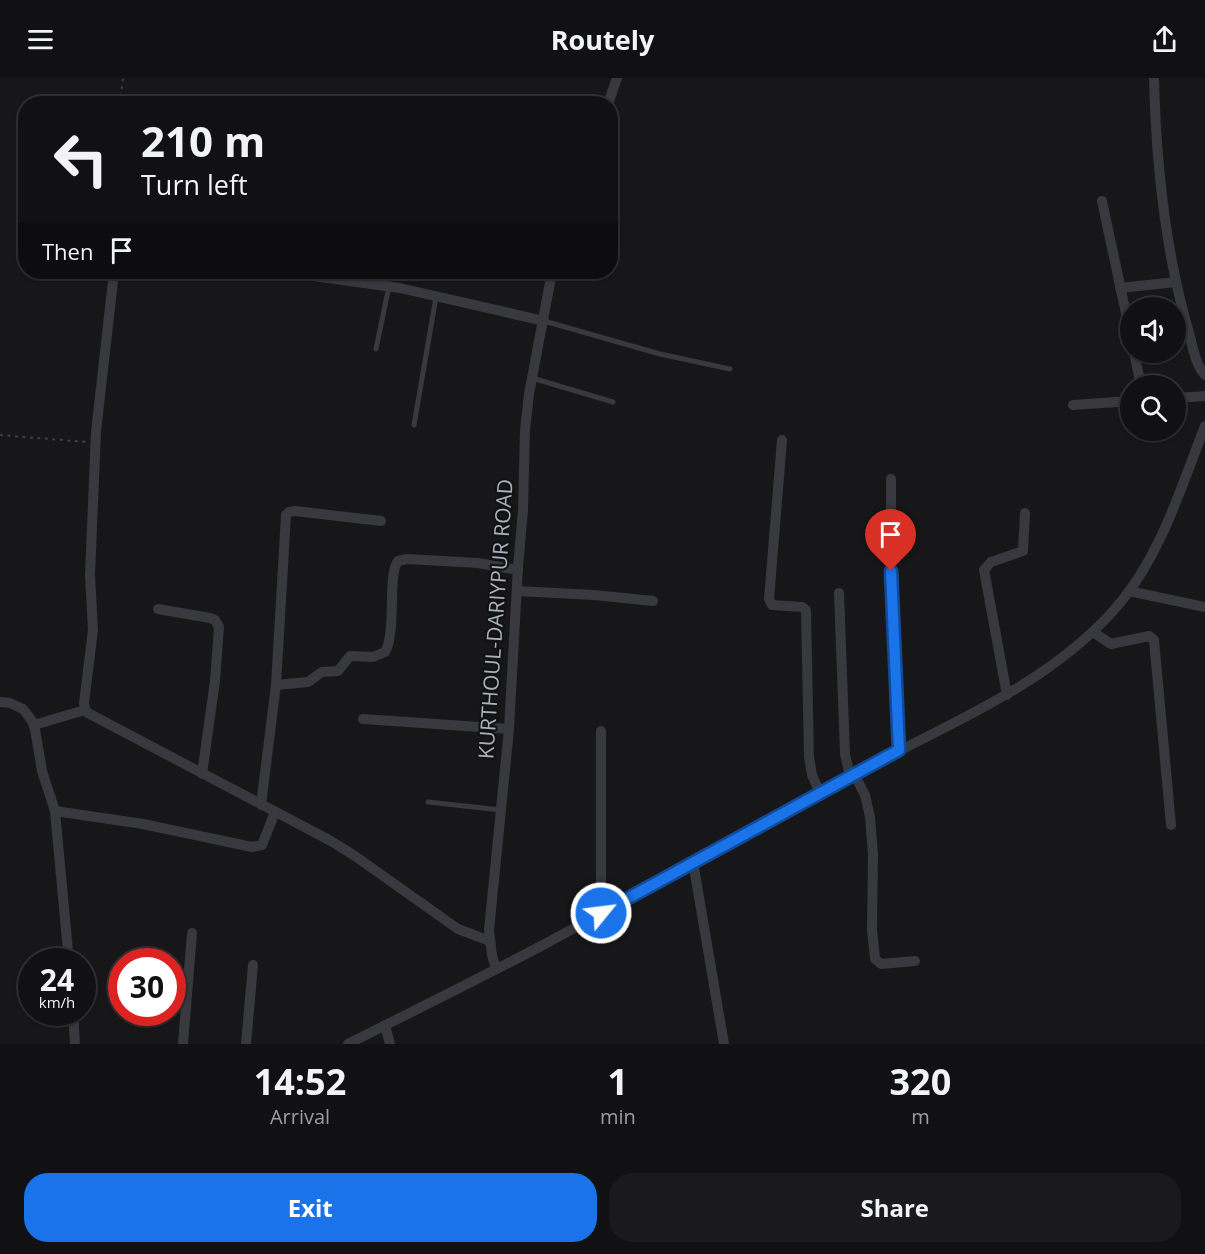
<!DOCTYPE html>
<html lang="en">
<head>
<meta charset="utf-8">
<style>
	body { margin:0; font-family:"Open Sans",sans-serif; background:#1a1a1c; color:#f1f3f6; height:100vh; display:flex; flex-direction:column; font-size:22px; white-space:nowrap }
	* { box-sizing:border-box; margin:0 }
	p { font-size:20px; color:#9c9da0 }
	.icon { flex:none; width:33px; height:33px; fill:none; stroke:currentColor; stroke-width:2; stroke-linecap:round; stroke-linejoin:round }
	.map { position:relative; height:966px; overflow:hidden }
	.drawer { display:flex; flex-direction:column; background:#111113; flex:1 }
	.drawer>* { flex:none }
	.banner { position:absolute; left:18px; top:18px; width:600px; height:183px; border-radius:24px; box-shadow:0 2px 4px #0004,0 0 0 2px #303133; background:#111113; color:#f1f3f6; overflow:hidden }
	.tools { position:absolute; left:1120px; top:219px; display:grid; gap:12px }
	.tools a { display:grid; place-items:center; width:66px; height:66px; border-radius:50%; background:#111113; box-shadow:0 2px 4px #0004,0 0 0 2px #303133; font-size:30px }
	.speed { position:absolute; left:18px; top:870px; display:flex; gap:12px; font-size:30px; font-weight:700; text-align:center }
	.speed>* { display:grid; place-content:center; width:78px; height:78px; border-radius:50%; background:#111113; box-shadow:0 2px 4px #0004,0 0 0 2px #303133; line-height:1 }
	.speed small { font-size:15px; font-weight:400 }
	.speed .limit { border:9px solid #d22; background:#fff; color:#111 }
	.pin { position:absolute; display:grid; place-items:center; width:51px; height:51px; color:#fff; margin:-62px -26px; border-radius:50% 50% 50% 0; rotate:-45deg; box-shadow:0 0 6px #0007 }
	.pin .icon { rotate:45deg }
	.me { position:absolute; width:66px; margin:-33px; rotate:61deg; stroke-linejoin:round; filter:drop-shadow(0 0 4px #0008) }
	.turn { display:flex; align-items:center; gap:21px; height:126px; padding:0 24px; font-size:27px }
	.turn .icon { width:78px; height:78px; stroke-width:2.5 }
	.turn b { display:block; font-size:42px; line-height:51px }
	.then { display:flex; align-items:center; height:57px; padding:0 24px; background:#0003; gap:12px; font-size:22px }
	.eta { display:flex; justify-content:space-evenly; align-items:center; height:102px; text-align:center }
	.eta b { font-size:36px; font-weight:700; line-height:42px }
	.cta { display:flex; gap:12px; margin-top:auto; padding:12px 24px }
	.cta a { flex:1; height:69px; border-radius:24px; background:#1a73e8; color:#fff; font-size:24px; font-weight:700; line-height:69px; text-align:center }
	.cta a+a { background:#1a1a1c; color:#f1f3f6 }
	header { display:flex; justify-content:space-between; align-items:center; height:78px; padding:0 24px; background:#111113; font-size:27px; font-weight:700 }
	.map>svg:first-child { display:block }
	.lines { fill:none; stroke-linecap:round; stroke-linejoin:round }
	.path { stroke:#3d4145; stroke-width:2; stroke-dasharray:3 4.5; stroke-linecap:butt }
	.lane { stroke:#37393e; stroke-width:5 }
	.street { stroke:#37393e; stroke-width:10 }
	.route-casing { stroke:#114b97; stroke-width:15 }
	.route { stroke:#1a73e8; stroke-width:10 }
	.labels { text-anchor:middle; dominant-baseline:central; stroke-width:4.5; stroke-linejoin:round; paint-order:stroke }
	.street-label { font-size:21px; fill:#a8b0b9; stroke:#121214 }
</style>
</head>
<body>
<header><svg class="icon" aria-label="menu" viewBox="0 0 24 24"><path d="M4 6h16M4 12h16M4 18h16"/></svg>Routely<svg class="icon" aria-label="share" viewBox="0 0 24 24"><path d="M12 15V3M7 8l5-5 5 5M5 13v7h14v-7"/></svg></header>
<div class="map">
<svg width="1205" height="966" viewBox="0 0 1205 966">
	<rect width="100%" height="100%" fill="#171719"/>
	<g class="lines">
		<g class="path">
			<path d="M120 26 123 0"/>
			<path d="M0 357 87 364"/>
		</g>
		<g class="lane">
			<path d="M544 243 660 276 730 291"/>
			<path d="M376 271 389 208"/>
			<path d="M532 300 613 324"/>
			<path d="M414 347 436 219"/>
			<path d="M428 724 501 732"/>
		</g>
		<g class="street">
			<path d="M1154 0C1156 85 1165 173 1189 255 1193 269 1195 286 1205 297"/>
			<path d="M608 26 617 0"/>
			<path d="M1102 123 1131 259"/>
			<path d="M114 194 96 354 90 497 93 552 84 625 86 634 331 763 355 778 458 851 490 863"/>
			<path d="M285 194 400 210 544 243"/>
			<path d="M1120 210 1176 204"/>
			<path d="M1134 274 1141 308"/>
			<path d="M1176 320 1205 318"/>
			<path d="M1073 327 1131 323"/>
			<path d="M782 362 769 521 772 527 802 529 806 532 809 679 812 697 820 715"/>
			<path d="M891 401V516L899 672"/>
			<path d="M517 513 594 517 653 523"/>
			<path d="M1129 513 1205 529"/>
			<path d="M839 515 845 676 850 699"/>
			<path d="M158 531 210 540 215 542 219 549 215 603 202 696"/>
			<path d="M1093 554 1111 566 1149 558 1154 562 1171 747"/>
			<path d="M276 607 308 604 322 594 338 593 350 578 373 579 385 574C397 553 387 497 398 483L407 481 478 485 518 492"/>
			<path d="M1007 617 984 492 991 484 1023 473 1025 435"/>
			<path d="M0 624 10 625 23 631 32 643 35 651 42 693 55 733 69 884"/>
			<path d="M363 641 509 651"/>
			<path d="M34 647 85 632"/>
			<path d="M854 696 865 717 870 739 873 776 872 852 875 881 881 886 915 883"/>
			<path d="M261 727 276 607 286 437 289 434 295 433 381 443"/>
			<path d="M55 733 143 746 252 769 262 767 275 734"/>
			<path d="M693 784 724 966"/>
			<path d="M601 835V653"/>
			<path d="M496 891 492 877 489 852 509 651 518 489 523 432 525 352 529 316 552 194"/>
			<path d="M73 934 75 966"/>
			<path d="M385 947 390 966"/>
			<path d="M183 966 192 855"/>
			<path d="M246 966 253 887"/>
			<path d="M348 966C413 933 479 901 543 867 648 811 751 753 855 696 944 647 1044 610 1113 533 1160 481 1180 412 1205 348"/>
		</g>
	</g>
	<g class="lines">
		<g class="route-casing">
			<path id="route" d="M601 835 899 672 891 493"/>
		</g>
		<use href="#route" class="route"/>
	</g>
	<g class="labels">
		<g class="street-label">
			<text transform="translate(495 541) rotate(-86)">KURTHOUL-DARIYPUR ROAD</text>
		</g>
	</g>
</svg>
<div class="tools">
<a><svg class="icon" aria-label="sound" viewBox="0 0 24 24"><path d="M4 9h4l5-4v14l-5-4H4zM17 9q2 3 0 6"/></svg></a>
<a><svg class="icon" aria-label="search" viewBox="0 0 24 24"><circle cx="10" cy="10" r="6"/><path d="M15 15l6 6"/></svg></a>
</div>
<div class="speed"><div>24<small>km/h</small></div><div class="limit">30</div></div>
<div class="pin" style="left:891px;top:493px;background:#d93025"><svg class="icon" aria-label="arrive" viewBox="0 0 24 24"><path d="M6 21V4h12l-3 4 3 4H6"/></svg></div>
<svg class="me" style="left:601px;top:835px" viewBox="-20 -20 40 40"><circle r="17" fill="#1a73e8" stroke="#fff" stroke-width="3"/><path d="M0-11L8 9 0 5-8 9z" fill="#fff"/></svg>
<div class="banner">
<div class="turn"><svg class="icon" aria-label="left" viewBox="0 0 24 24"><path d="M17 20v-9H6M10 6l-5 5 5 5"/></svg><div><b>210 m</b>Turn left</div></div>
<div class="then">Then<svg class="icon" aria-label="arrive" viewBox="0 0 24 24"><path d="M6 21V4h12l-3 4 3 4H6"/></svg></div>
</div>
</div>
<section class="drawer">
<div class="eta">
<div><b>14:52</b><p>Arrival</p></div>
<div><b>1</b><p>min</p></div>
<div><b>320</b><p>m</p></div>
</div>
<div class="cta"><a>Exit</a><a>Share</a></div>
</section>
</body>
</html>
